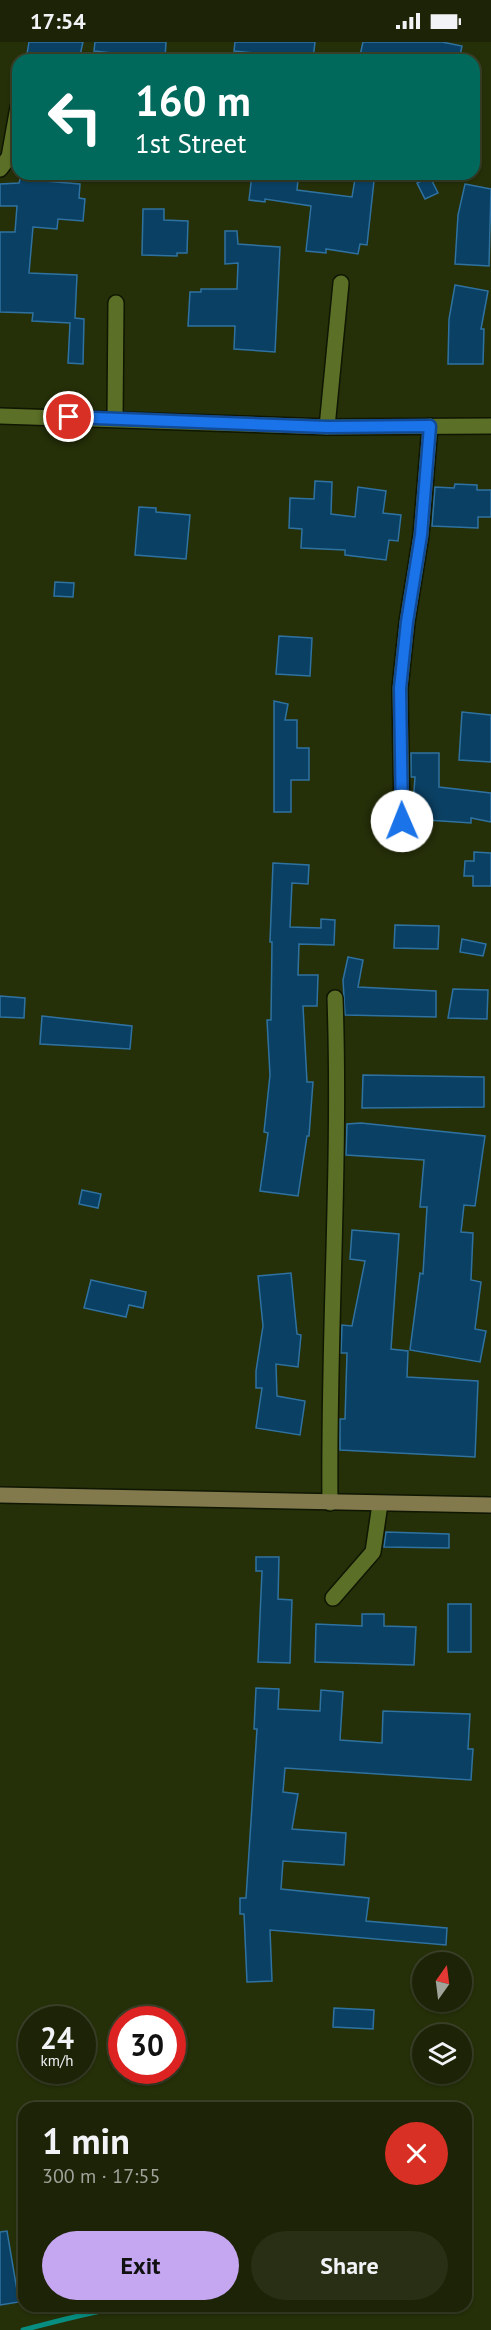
<!DOCTYPE html>
<html lang="en">
<head>
<meta charset="utf-8">
<style>
	body { margin:0; font-family:"PT Sans",sans-serif; background:#292f14; color:#f1f3f6; height:100vh; display:flex; flex-direction:column; font-size:22px; white-space:nowrap }
	* { box-sizing:border-box; margin:0 }
	p { font-size:20px; color:#a0a49b }
	.icon { flex:none; width:33px; height:33px; fill:none; stroke:currentColor; stroke-width:2; stroke-linecap:round; stroke-linejoin:round }
	.map { position:relative; flex:1; overflow:hidden }
	.panel { position:absolute; left:18px; top:2060px; width:454px; height:210px; display:flex; flex-direction:column; background:#1c2306; border-radius:18px; box-shadow:0 2px 4px #0004,0 0 0 2px #3a4028 }
	.panel>* { flex:none }
	.guide { position:absolute; left:12px; top:12px; width:468px; height:126px; border-radius:18px; box-shadow:0 2px 4px #0004,0 0 0 2px #3a4028; background:#00695c; color:#fff; overflow:hidden }
	.needle { width:39px; rotate:14deg }
	.controls { position:absolute; left:412px; top:1910px; display:grid; gap:12px }
	.controls a { display:grid; place-items:center; width:60px; height:60px; border-radius:50%; background:#1c2306; box-shadow:0 2px 4px #0004,0 0 0 2px #3a4028; font-size:30px }
	.speed { position:absolute; left:18px; top:1964px; display:flex; gap:12px; font-size:30px; font-weight:700; text-align:center }
	.speed>* { display:grid; place-content:center; width:78px; height:78px; border-radius:50%; background:#1c2306; box-shadow:0 2px 4px #0004,0 0 0 2px #3a4028; line-height:1 }
	.speed small { font-size:15px; font-weight:400 }
	.speed .limit { border:9px solid #d22; background:#fff; color:#111 }
	.pin { position:absolute; display:grid; place-items:center; width:51px; height:51px; color:#fff; margin:-26px; border:3px solid #fff; border-radius:50%; box-shadow:0 2px 6px #0007 }
	.me { position:absolute; width:66px; margin:-33px; rotate:359deg; stroke-linejoin:round; filter:drop-shadow(0 0 4px #0008) }
	.turn { display:flex; align-items:center; gap:21px; height:126px; padding:0 24px; font-size:27px }
	.turn .icon { width:78px; height:78px; stroke-width:2.5 }
	.turn b { display:block; font-size:42px; line-height:51px }
	.round { display:grid; place-items:center; flex:none; width:63px; height:63px; border-radius:32px; background:#292f14 }
	.headline { display:flex; align-items:center; justify-content:space-between; height:102px; padding:0 24px }
	h1 { font-size:36px; font-weight:600; line-height:45px }
	.action { display:flex; gap:12px; margin-top:auto; padding:12px 24px }
	.action a { flex:1; height:69px; border-radius:36px; background:#c5a6f0; color:#111; font-size:24px; font-weight:600; line-height:69px; text-align:center }
	.action a+a { background:#292f14; color:#f1f3f6 }
	.status { display:flex; justify-content:space-between; align-items:center; height:42px; padding:0 30px; background:#1c2306; direction:ltr }
	.status svg { height:16px; fill:currentColor }
	.map>svg:first-child { display:block }
	.lines { fill:none; stroke-linecap:round; stroke-linejoin:round }
	.stream { stroke:#078e81; stroke-width:5 }
	.building { fill:#0a4063; stroke:#2f72a1; stroke-width:1.5 }
	.minor-casing { stroke:#0f1602; stroke-width:18 }
	.secondary-casing { stroke:#0f1602; stroke-width:18 }
	.minor { stroke:#5b6f27; stroke-width:15 }
	.secondary { stroke:#827a4d; stroke-width:15 }
	.route-casing { stroke:#114b97; stroke-width:15 }
	.route { stroke:#1a73e8; stroke-width:10 }
</style>
</head>
<body>
<div class="status"><b>17:54</b><svg viewBox="0 0 49 12"><path d="M0 12V9h3v3zM5 12V6h3v6zM10 12V3h3v9zM15 12V0h3v12zM26 1h20v11H26zM47 4h2v5h-2z"/></svg></div>
<div class="map">
<svg width="491" height="2288" viewBox="0 0 491 2288">
	<rect width="100%" height="100%" fill="#252f08"/>
	<g class="lines">
		<path class="stream" d="M23 2288C58 2279 93 2269 129 2264"/>
	</g>
	<g class="building">
		<path d="M29 0H83L79 18H56L27 12Z"/>
		<path d="M95 0H166L165 17 94 9Z"/>
		<path d="M235 0H315L313 17 234 9Z"/>
		<path d="M363 0H442L462 4 459 18H359Z"/>
		<path d="M252 132 298 138 297 148 352 155 355 137 374 139 367 203 360 202 358 212 326 207V211L306 209 311 164 265 157V160L249 158Z"/>
		<path d="M430 135 438 151 425 157 417 141Z"/>
		<path d="M20 137 80 142 79 156 85 157 83 179 58 177 57 187 33 185 29 231 77 233 75 276 84 277 83 322 68 321 70 281 32 279 33 271 0 270V190H15L17 164H0V142L19 141Z"/>
		<path d="M465 142 491 147 489 224 455 222 458 173Z"/>
		<path d="M143 167H164V178L188 179 187 211H177V214L142 213Z"/>
		<path d="M225 189H237L238 202 280 205 275 310 234 307 235 284H188L190 250H201V247H237L238 221 225 222Z"/>
		<path d="M455 243 488 249 481 287H484L483 322H448L449 277Z"/>
		<path d="M315 439 332 440 331 472 355 475 358 445 386 449 383 471 401 473 398 499 389 498 386 518 345 513V508L301 506 302 487 289 486 290 456 314 457Z"/>
		<path d="M455 442 477 443V448H491V475H478V486L432 484 435 445 454 446Z"/>
		<path d="M139 465 156 466V470L190 473 186 517 135 513Z"/>
		<path d="M55 540 74 541 73 555 54 554Z"/>
		<path d="M279 594 312 596 310 634 276 632Z"/>
		<path d="M274 659 288 662 285 678H297V706H309V738H291V770H274Z"/>
		<path d="M462 670 491 673V720L459 718Z"/>
		<path d="M411 711H439V745L491 751V780L471 776V781L412 777 415 735H411Z"/>
		<path d="M474 810 491 811V844H473V834H464L465 819H474Z"/>
		<path d="M273 821 309 823 308 842 292 841 290 885 321 886V877L335 878 334 903 299 902 298 933H318L317 964H303L307 1040H313L309 1094H307L298 1154 260 1149 268 1091 264 1090 270 1033 267 978H271L272 900H270Z"/>
		<path d="M395 883 439 884 438 907 394 906Z"/>
		<path d="M462 897 486 902 483 914 460 910Z"/>
		<path d="M348 915 363 918 358 945 436 949V975L345 973 343 938Z"/>
		<path d="M453 947 488 948 487 977 448 976Z"/>
		<path d="M0 954 25 956 24 976 0 975Z"/>
		<path d="M42 974 132 984 130 1007 40 1002Z"/>
		<path d="M363 1033 484 1035V1065L362 1066Z"/>
		<path d="M361 1081 485 1094 475 1164 464 1163 461 1190 473 1191 471 1238 481 1240 475 1287 486 1289 480 1320 410 1308 420 1231 423 1232 427 1165H420L424 1118 346 1113 347 1082Z"/>
		<path d="M82 1148 101 1152 98 1166 79 1162Z"/>
		<path d="M352 1188 399 1192 391 1307 408 1309 407 1335 478 1339 475 1415 340 1408V1377H345L347 1311H341L342 1283 352 1284 365 1219 350 1217Z"/>
		<path d="M291 1231 297 1292 301 1293 298 1325 276 1322 277 1354 305 1359 300 1393 256 1386 262 1346H256V1329L263 1284 258 1234Z"/>
		<path d="M91 1238 146 1250 143 1266 129 1263 126 1275 84 1266Z"/>
		<path d="M386 1490 449 1492V1506L384 1505Z"/>
		<path d="M256 1515H279L278 1557 292 1558 290 1621 258 1620 262 1529H256Z"/>
		<rect x="448" y="1562" width="23" height="48"/>
		<path d="M362 1572H384V1584L416 1585 414 1623 315 1620 316 1582 362 1584Z"/>
		<path d="M256 1646 279 1647 278 1667 320 1669 321 1648 343 1650 340 1698 382 1701 383 1669 470 1672 468 1707H473L471 1738 285 1726 283 1750 298 1752 292 1787 346 1791 344 1823 283 1819 281 1847 369 1856 366 1879 447 1886 446 1903 270 1888 272 1939 247 1940 244 1872H240V1856H246L257 1687H254Z"/>
		<path d="M334 1966 374 1968 373 1987 333 1985Z"/>
		<path d="M7 2189 19 2260 0 2263V2190Z"/>
	</g>
	<g class="lines">
		<g class="minor-casing">
			<g id="minor">
				<path d="M0 127 9 115 18 65"/>
				<path d="M0 374 327 385 491 384"/>
				<path d="M115 376 116 261"/>
				<path d="M327 385 341 241"/>
				<path d="M402 779 400 646 407 580 421 493 430 384"/>
				<path d="M330 1461C328 1293 341 1124 335 956"/>
				<path d="M333 1556 373 1510 380 1462"/>
			</g>
		</g>
		<g class="secondary-casing">
			<path id="secondary" d="M0 1453 491 1463"/>
		</g>
		<use href="#minor" class="minor"/>
		<use href="#secondary" class="secondary"/>
	</g>
	<g class="lines">
		<g class="route-casing">
			<path id="route" d="M69 375 327 385 430 384 421 493 407 580 400 646 402 779"/>
		</g>
		<use href="#route" class="route"/>
	</g>
</svg>
<div class="controls">
<a><svg class="needle" viewBox="-14 -14 28 28"><path d="M0-13l5 13h-10z" fill="#e53935"/><path d="M0 13l5-13h-10z" fill="#a0a49b"/></svg></a>
<a><svg class="icon" aria-label="layers" viewBox="0 0 24 24"><path d="M12 4l9 5-9 5-9-5zM3 14l9 5 9-5"/></svg></a>
</div>
<div class="speed"><div>24<small>km/h</small></div><div class="limit">30</div></div>
<div class="pin" style="left:69px;top:375px;background:#d93025"><svg class="icon" aria-label="arrive" viewBox="0 0 24 24"><path d="M6 21V4h12l-3 4 3 4H6"/></svg></div>
<svg class="me" style="left:402px;top:779px" viewBox="-20 -20 40 40"><circle r="19" fill="#fff"/><path d="M0-13L10 11 0 6-10 11z" fill="#1a73e8"/></svg>
<div class="guide">
<div class="turn"><svg class="icon" aria-label="left" viewBox="0 0 24 24"><path d="M17 20v-9H6M10 6l-5 5 5 5"/></svg><div><b>160 m</b>1st Street</div></div>
</div>
<section class="panel">
<div class="headline"><div><h1>1 min</h1><p>300 m · 17:55</p></div><a class="round" style="background:#d93025;color:#fff"><svg class="icon" aria-label="close" viewBox="0 0 24 24"><path d="M6 6l12 12M18 6L6 18"/></svg></a></div>
<div class="action"><a>Exit</a><a>Share</a></div>
</section>
</div>
</body>
</html>
